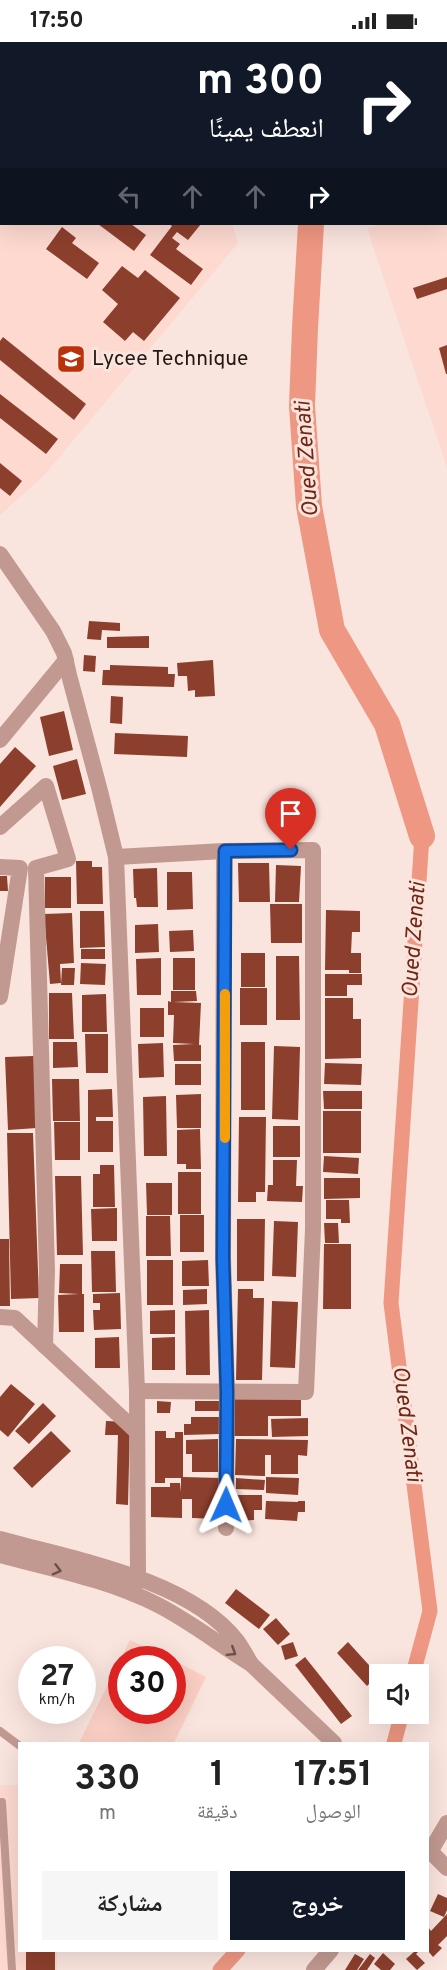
<!DOCTYPE html>
<html lang="ar">
<head>
<meta charset="utf-8">
<style>
	body { margin:0; font-family:Overpass,"Noto Naskh Arabic",sans-serif; background:#f6f6f6; color:#222; direction:rtl; height:100vh; display:flex; flex-direction:column; font-size:22px; white-space:nowrap }
	* { box-sizing:border-box; margin:0 }
	p { font-size:20px; color:#767676 }
	.icon { flex:none; width:33px; height:33px; fill:none; stroke:currentColor; stroke-width:2; stroke-linecap:round; stroke-linejoin:round }
	.map { position:relative; flex:1; overflow:hidden; direction:ltr }
	.side { position:absolute; left:18px; top:1700px; width:411px; height:210px; display:flex; flex-direction:column; background:#fff; border-radius:0px; box-shadow:0 6px 24px #0002; direction:rtl }
	.side>* { flex:none }
	.banner { position:absolute; left:0px; top:0px; width:447px; height:183px; box-shadow:0 6px 24px #0002; direction:rtl; background:#111827; color:#fff; overflow:hidden }
	.fabs { position:absolute; left:369px; top:1622px; display:grid; gap:12px }
	.fabs a { display:grid; place-items:center; width:60px; height:60px; border-radius:0px; background:#fff; box-shadow:0 6px 24px #0002; font-size:30px }
	.speed { position:absolute; left:18px; top:1604px; display:flex; gap:12px; font-size:30px; font-weight:700; text-align:center }
	.speed>* { display:grid; place-content:center; width:78px; height:78px; border-radius:50%; background:#fff; box-shadow:0 6px 24px #0002; line-height:1 }
	.speed small { font-size:15px; font-weight:400 }
	.speed .limit { border:9px solid #d22; background:#fff; color:#111 }
	.pin { position:absolute; display:grid; place-items:center; width:51px; height:51px; color:#fff; margin:-62px -26px; border-radius:50% 50% 50% 0; rotate:-45deg; box-shadow:0 0 6px #0007 }
	.pin .icon { rotate:45deg }
	.me { position:absolute; width:66px; margin:-33px; rotate:1deg; stroke-linejoin:round; filter:drop-shadow(0 0 4px #0008) }
	.turn { display:flex; align-items:center; gap:21px; height:126px; padding:0 24px; font-size:27px }
	.turn .icon { width:78px; height:78px; stroke-width:2.5 }
	.turn b { display:block; font-size:42px; line-height:51px }
	.lanes { display:flex; align-items:center; height:57px; padding:0 24px; background:#0003; justify-content:center; gap:30px; direction:ltr }
	.lanes .off { opacity:.35 }
	.eta { display:flex; justify-content:space-evenly; align-items:center; height:102px; text-align:center }
	.eta b { font-size:36px; font-weight:700; line-height:42px }
	.button { display:flex; gap:12px; margin-top:auto; padding:12px 24px }
	.button a { flex:1; height:69px; border-radius:0px; background:#111827; color:#fff; font-size:24px; font-weight:700; line-height:69px; text-align:center }
	.button a+a { background:#f6f6f6; color:#222 }
	.status { display:flex; justify-content:space-between; align-items:center; height:42px; padding:0 30px; background:#fff; direction:ltr }
	.status svg { height:16px; fill:currentColor }
	.map>svg:first-child { display:block }
	.built { fill:#fdd9d0 }
	.green { fill:#fbcfc4 }
	.lines { fill:none; stroke-linecap:round; stroke-linejoin:round }
	.canal { stroke:#ee9782; stroke-width:15 }
	.river { stroke:#ee9782; stroke-width:26 }
	.building { fill:#8d3f2d }
	.lane { stroke:#c19990; stroke-width:8 }
	.street { stroke:#c19990; stroke-width:16 }
	.oneway { stroke:#6a524b }
	.route-casing { stroke:#114b97; stroke-width:15 }
	.route { stroke:#1a73e8; stroke-width:10 }
	.slow { stroke:#f59e0b; stroke-width:10 }
	.labels { text-anchor:middle; dominant-baseline:central; stroke-width:6; stroke-linejoin:round; paint-order:stroke }
	.poi-label { font-size:21px; fill:#231713; stroke:#fae4de; text-anchor:start }
	.water-label { font-size:22px; font-style:italic; fill:#722614; stroke:#fae4de }
</style>
</head>
<body>
<div class="status"><b>17:50</b><svg viewBox="0 0 49 12"><path d="M0 12V9h3v3zM5 12V6h3v6zM10 12V3h3v9zM15 12V0h3v12zM26 1h20v11H26zM47 4h2v5h-2z"/></svg></div>
<div class="map">
<svg width="447" height="1928" viewBox="0 0 447 1928">
	<rect width="100%" height="100%" fill="#fae4de"/>
	<g class="built">
		<path d="M0 0H87L88 1 2 2V182H232L238 201 45 432 0 473Z"/>
		<path d="M446 160H447V425L367 186 381 182H446Z"/>
		<path d="M0 1743H19L20 1908H57V1928H0Z"/>
	</g>
	<path class="green" d="M130 1598 170 1617H122V1668H172L173 1618 206 1635 174 1701H79Z"/>
	<g class="lines">
		<g class="canal">
			<path d="M413 1632 430 1569 391 1261 422 794"/>
			<path d="M394 1701 402 1671"/>
			<path d="M220 1928 238 1908"/>
		</g>
		<g class="river">
			<path d="M321 0V2"/>
			<path d="M311 182 305 286 302 364 309 464 332 588 387 682 422 794"/>
		</g>
	</g>
	<g class="building">
		<path d="M98 182H131L146 193 134 209Z"/>
		<path d="M169 182H201L188 198 177 190 172 196 180 202 176 207 203 227 191 243 150 213 172 184Z"/>
		<path d="M62 185 76 196 72 201 99 221 87 237 46 207Z"/>
		<path d="M122 224 138 236 145 228 180 256 144 299 133 290 125 299 103 280 118 262 102 248Z"/>
		<path d="M447 235V247L417 257 413 246Z"/>
		<path d="M3 295 86 362 74 378 0 318V299Z"/>
		<path d="M447 303V332H446L439 306Z"/>
		<path d="M0 352 58 397 46 412 0 376Z"/>
		<path d="M0 421 22 439 10 454 0 446Z"/>
		<path d="M89 579 120 581V589L102 588 101 598 87 597Z"/>
		<path d="M149 594V606H107V595Z"/>
		<path d="M84 613 96 614 95 630 83 629Z"/>
		<path d="M213 618 215 654 195 655V648L188 649 187 634H178L177 621Z"/>
		<path d="M110 623 168 625V632H175L174 645 102 643 103 628H110Z"/>
		<path d="M111 654 123 655 122 682 110 681Z"/>
		<path d="M64 669 73 708 49 714 40 675Z"/>
		<path d="M115 691 188 694 187 715 114 712Z"/>
		<path d="M15 705 36 724 0 765V722Z"/>
		<path d="M77 717 86 752 62 758 53 724Z"/>
		<path d="M76 819H92V825H102L103 862H77Z"/>
		<path d="M238 821H269L270 860H239Z"/>
		<path d="M276 823 301 824 299 860H275Z"/>
		<path d="M157 826 158 865H137L136 856H134L133 827Z"/>
		<path d="M167 830H192L193 867 167 868Z"/>
		<path d="M0 834H7L8 849H0Z"/>
		<rect x="45" y="835" width="26" height="31"/>
		<path d="M270 862H302V901H271Z"/>
		<path d="M326 868 360 869V890H352L351 911H361V931H349V928H325Z"/>
		<path d="M80 869H104L105 905 80 906Z"/>
		<path d="M72 871 74 921 60 922 61 941 50 942 44 872Z"/>
		<path d="M158 882 159 910 135 911V883Z"/>
		<path d="M193 888 194 909 170 910 169 889Z"/>
		<rect x="81" y="907" width="24" height="10"/>
		<rect x="241" y="911" width="24" height="34"/>
		<path d="M276 914H299L300 978H276Z"/>
		<path d="M161 916V953H137L136 917Z"/>
		<rect x="173" y="916" width="22" height="32"/>
		<path d="M81 921 106 922 105 943 80 942Z"/>
		<path d="M62 926H75L74 943H61Z"/>
		<path d="M325 932H362V943H347V954H325Z"/>
		<rect x="240" y="946" width="27" height="37"/>
		<path d="M171 949H196L197 959 173 960 201 961 199 1003H201V1019H174L173 1003 194 1002 173 1001 174 973H168V959L171 960Z"/>
		<path d="M49 951H72L74 997H49Z"/>
		<path d="M106 952 107 990H82V953Z"/>
		<path d="M325 956H353V977H361V1016L325 1017Z"/>
		<rect x="140" y="966" width="24" height="29"/>
		<path d="M85 992H108V1031H86Z"/>
		<path d="M53 1000H77L78 1025 53 1026Z"/>
		<rect x="241" y="1000" width="24" height="68"/>
		<path d="M163 1001 164 1035 139 1036 138 1002Z"/>
		<path d="M274 1004 300 1005 298 1078 272 1077Z"/>
		<path d="M34 1014 37 1086 8 1088 5 1015Z"/>
		<path d="M325 1021 362 1022 361 1043 324 1042Z"/>
		<rect x="175" y="1022" width="26" height="21"/>
		<path d="M52 1037H79L80 1079H53Z"/>
		<path d="M112 1047 113 1075H96V1079H113V1110H88V1048Z"/>
		<path d="M323 1049H362V1067H324Z"/>
		<path d="M201 1052V1086H177L176 1053Z"/>
		<path d="M166 1054 167 1114H144L143 1055Z"/>
		<rect x="323" y="1069" width="38" height="42"/>
		<path d="M239 1075H266L265 1150H256V1160H238Z"/>
		<path d="M54 1080H80V1118H55Z"/>
		<rect x="273" y="1084" width="27" height="31"/>
		<path d="M200 1087 201 1127H186V1122H177V1088Z"/>
		<path d="M7 1091H33L39 1256 11 1257Z"/>
		<path d="M324 1114 359 1116 358 1132 323 1130Z"/>
		<path d="M273 1118H297L296 1144H303L302 1160 267 1159 268 1143H273Z"/>
		<path d="M100 1123H114L115 1165H93V1132H100Z"/>
		<rect x="178" y="1130" width="23" height="42"/>
		<path d="M55 1134H81L83 1213H57Z"/>
		<path d="M324 1136H360V1156L324 1157Z"/>
		<path d="M146 1141H172V1173H147Z"/>
		<path d="M326 1158H349L350 1181H341V1177H326Z"/>
		<path d="M117 1166V1199H92L91 1167Z"/>
		<rect x="180" y="1173" width="24" height="37"/>
		<path d="M146 1174H170L171 1214H146Z"/>
		<path d="M237 1177H265L264 1239H237Z"/>
		<path d="M274 1179 298 1180 296 1235 272 1234Z"/>
		<path d="M324 1181H338L339 1201H325Z"/>
		<path d="M0 1197H9L10 1264H0Z"/>
		<path d="M324 1202H351V1267H323Z"/>
		<path d="M91 1209H115L116 1250H92Z"/>
		<rect x="147" y="1218" width="26" height="45"/>
		<path d="M208 1218 209 1244H182V1219Z"/>
		<path d="M60 1222H82V1252H84V1290H59L58 1253 79 1252 59 1251Z"/>
		<path d="M207 1247V1262L183 1263V1248Z"/>
		<path d="M238 1247H253V1256H264L262 1338H236Z"/>
		<path d="M120 1251 121 1287 94 1288 93 1268H100V1261H93V1252Z"/>
		<path d="M272 1259 298 1260 295 1326 270 1325Z"/>
		<path d="M175 1268V1292H150V1269Z"/>
		<path d="M209 1268 210 1333H186L185 1269Z"/>
		<path d="M119 1295 120 1326H95V1296Z"/>
		<path d="M175 1295V1328H152V1296Z"/>
		<path d="M11 1342 35 1362 8 1395 0 1388V1355Z"/>
		<path d="M234 1356H301V1374H268V1394H234Z"/>
		<path d="M157 1359 171 1360 170 1371H157Z"/>
		<rect x="195" y="1359" width="28" height="10"/>
		<path d="M43 1361 56 1374 29 1402 15 1389Z"/>
		<path d="M191 1375H219L220 1392 184 1393V1382H191Z"/>
		<path d="M308 1376V1394L272 1395 271 1377Z"/>
		<path d="M106 1379 130 1380 128 1463 116 1462 118 1393H105Z"/>
		<path d="M51 1389 71 1409 32 1446 13 1426Z"/>
		<path d="M155 1389H166V1396H175V1390H183V1435L221 1436 219 1477 192 1476V1450V1457H182V1476L151 1475V1445H170V1441H180L181 1450V1436H165V1441H155Z"/>
		<path d="M218 1397V1430H192V1412H186V1398Z"/>
		<path d="M236 1397 308 1398 307 1414 298 1413V1432H271V1413H265V1434L235 1433Z"/>
		<path d="M266 1435 299 1436 298 1453 266 1451Z"/>
		<path d="M236 1436 265 1438 264 1448 236 1447Z"/>
		<path d="M234 1453H262V1468H254V1478L234 1479Z"/>
		<path d="M266 1459 298 1460V1459H305V1470H298L297 1479 265 1477Z"/>
		<path d="M236 1547 270 1573 259 1587 225 1561Z"/>
		<path d="M276 1576 290 1592 278 1603 263 1587Z"/>
		<path d="M293 1600 298 1614 285 1618 281 1604Z"/>
		<path d="M348 1600 378 1633 367 1644 337 1611Z"/>
		<path d="M305 1615 352 1674 341 1682 295 1623Z"/>
		<path d="M438 1852 447 1856V1868L444 1875 430 1869Z"/>
		<path d="M447 1872V1894L438 1903 442 1906 433 1915 428 1909V1885L431 1889Z"/>
		<rect x="26" y="1908" width="29" height="20"/>
		<path d="M413 1908H420L416 1912 425 1921 417 1928 406 1917 415 1909Z"/>
		<path d="M383 1911 395 1922 390 1928H381L374 1922Z"/>
		<path d="M355 1912 364 1917 357 1928H345Z"/>
		<path d="M370 1912 375 1916 367 1928H358Z"/>
	</g>
	<g class="lines">
		<g class="lane">
			<path d="M0 1689 20 1704"/>
			<path d="M2 1760 12 1928"/>
		</g>
		<g class="street">
			<path d="M0 512 53 589 64 611 69 633 100 749 116 815 137 1349 138 1535 132 1551"/>
			<path d="M0 698 66 618"/>
			<path d="M0 785 46 744 68 817 36 826 47 1229 45 1304"/>
			<path d="M224 809 223 1216 227 1350 226 1486"/>
			<path d="M116 815 224 809 313 808V1187L306 1350 137 1349"/>
			<path d="M0 825 20 826 0 955"/>
			<path d="M0 1275 15 1276 137 1390"/>
			<path d="M0 1497C72 1517 189 1537 237 1599 242 1606 247 1615 251 1622 220 1603 191 1580 158 1563 109 1538 53 1527 0 1513"/>
			<path d="M251 1622 334 1701"/>
			<path d="M428 1807 447 1826"/>
			<path d="M430 1810 447 1781"/>
			<path d="M314 1928 331 1908"/>
		</g>
	</g>
	<defs><path id="oneway-chevron" d="M-2-3.5L2.5 0L-2 3.5" fill="none" stroke-width="1.6" stroke-linecap="round" stroke-linejoin="round" transform="scale(1.5)"/></defs>
	<g class="oneway">
		<use href="#oneway-chevron" transform="translate(57 1528) rotate(15)"/>
		<use href="#oneway-chevron" transform="translate(232 1610) rotate(32)"/>
	</g>
	<g class="lines">
		<g class="route-casing">
			<path id="route" d="M226 1463 227 1350 223 1216 225 809 291 808"/>
		</g>
		<use href="#route" class="route"/>
		<path class="slow" d="M225 952V1096"/>
	</g>
	<defs>
		<g id="school-square" transform="scale(1.5)"><rect x="-9" y="-9" width="18" height="18" rx="4" fill="#bb310a" stroke="#fae4de"/><path d="M0-5L7-2L0 1L-7-2ZM-4 1L0 2.5L4 1V4Q0 6-4 4Z" fill="#fff"/></g>
	</defs>
	<g fill-rule="evenodd">
		<use href="#school-square" x="71" y="317"/>
	</g>
	<g class="labels">
		<g class="poi-label">
			<text x="92" y="317">Lycee Technique</text>
		</g>
		<g class="water-label">
			<text transform="translate(308 417) rotate(-94)">Oued Zenati</text>
			<text transform="translate(415 898) rotate(-86)">Oued Zenati</text>
			<text transform="translate(406 1382) rotate(83)">Oued Zenati</text>
		</g>
	</g>
</svg>
<div class="fabs">
<a><svg class="icon" aria-label="sound" viewBox="0 0 24 24"><path d="M4 9h4l5-4v14l-5-4H4zM17 9q2 3 0 6"/></svg></a>
</div>
<div class="speed"><div>27<small>km/h</small></div><div class="limit">30</div></div>
<div class="pin" style="left:291px;top:808px;background:#d93025"><svg class="icon" aria-label="arrive" viewBox="0 0 24 24"><path d="M6 21V4h12l-3 4 3 4H6"/></svg></div>
<svg class="me" style="left:226px;top:1463px" viewBox="-20 -20 40 40"><path d="M0-17L14 15 0 8-14 15z" fill="#1a73e8" stroke="#fff" stroke-width="4"/></svg>
<div class="banner">
<div class="turn"><svg class="icon" aria-label="right" viewBox="0 0 24 24"><path d="M7 20v-9h11M14 6l5 5-5 5"/></svg><div><b>300 m</b>انعطف يمينًا</div></div>
<div class="lanes"><svg class="icon off" aria-label="left" viewBox="0 0 24 24"><path d="M17 20v-9H6M10 6l-5 5 5 5"/></svg><svg class="icon off" aria-label="ahead" viewBox="0 0 24 24"><path d="M12 20V5M6 11l6-6 6 6"/></svg><svg class="icon off" aria-label="ahead" viewBox="0 0 24 24"><path d="M12 20V5M6 11l6-6 6 6"/></svg><svg class="icon" aria-label="right" viewBox="0 0 24 24"><path d="M7 20v-9h11M14 6l5 5-5 5"/></svg></div>
</div>
<section class="side">
<div class="eta">
<div><b>17:51</b><p>الوصول</p></div>
<div><b>1</b><p>دقيقة</p></div>
<div><b>330</b><p>m</p></div>
</div>
<div class="button"><a>خروج</a><a>مشاركة</a></div>
</section>
</div>
</body>
</html>
